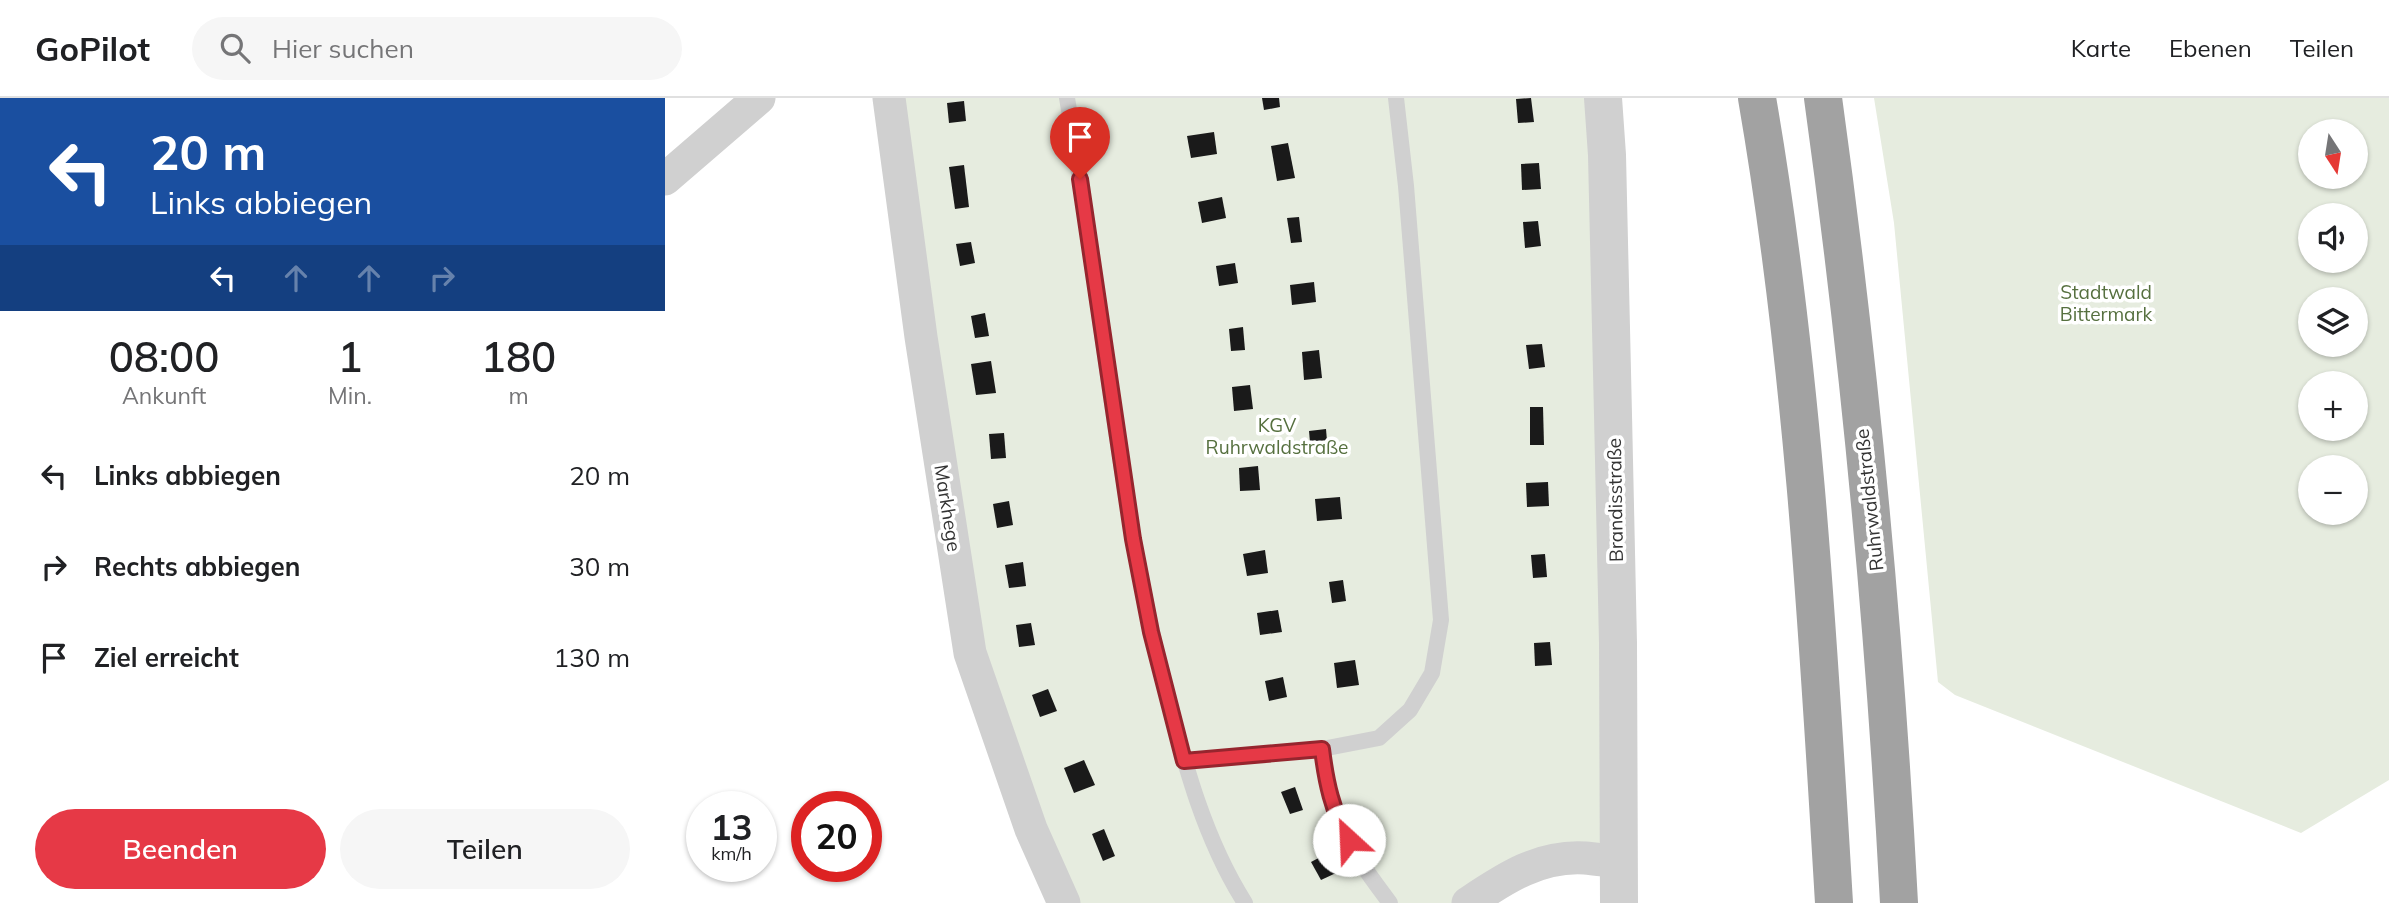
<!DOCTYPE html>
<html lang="de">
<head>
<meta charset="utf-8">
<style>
	body { margin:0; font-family:Mulish,sans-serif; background:#f6f6f6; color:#202124; height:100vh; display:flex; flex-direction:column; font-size:26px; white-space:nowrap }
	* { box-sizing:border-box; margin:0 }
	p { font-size:23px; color:#757577 }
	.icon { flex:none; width:38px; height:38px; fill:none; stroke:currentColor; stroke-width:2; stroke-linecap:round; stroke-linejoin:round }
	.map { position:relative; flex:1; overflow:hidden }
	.drawer { display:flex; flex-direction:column; background:#fff; width:665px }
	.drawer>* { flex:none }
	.guide { background:#1a4fa0; color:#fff; overflow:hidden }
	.needle { width:46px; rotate:168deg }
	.fabs { position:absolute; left:1633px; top:21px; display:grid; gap:14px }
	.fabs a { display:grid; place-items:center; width:70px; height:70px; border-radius:50%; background:#fff; box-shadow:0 2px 5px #0004; font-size:35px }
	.speed { position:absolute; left:21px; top:693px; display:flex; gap:14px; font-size:35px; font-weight:700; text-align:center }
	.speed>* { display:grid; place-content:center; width:91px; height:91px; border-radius:50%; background:#fff; box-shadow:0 2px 5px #0004; line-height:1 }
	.speed small { font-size:18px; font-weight:400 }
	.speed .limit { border:10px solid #d22; background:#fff; color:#111 }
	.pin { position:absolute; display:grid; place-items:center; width:60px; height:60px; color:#fff; margin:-72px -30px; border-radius:50% 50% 50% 0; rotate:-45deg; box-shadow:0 0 7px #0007 }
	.pin .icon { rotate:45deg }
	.me { position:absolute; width:77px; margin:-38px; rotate:335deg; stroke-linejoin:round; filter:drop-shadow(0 0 5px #0008) }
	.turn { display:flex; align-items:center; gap:24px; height:147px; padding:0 35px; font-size:32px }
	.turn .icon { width:91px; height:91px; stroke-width:2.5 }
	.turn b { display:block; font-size:49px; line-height:60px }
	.lanes { display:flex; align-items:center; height:66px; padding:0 35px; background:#0003; justify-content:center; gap:35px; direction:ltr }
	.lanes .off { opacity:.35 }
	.eta { display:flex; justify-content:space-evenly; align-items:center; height:119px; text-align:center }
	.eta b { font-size:42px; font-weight:600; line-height:49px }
	.cta { display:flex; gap:14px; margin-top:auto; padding:14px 35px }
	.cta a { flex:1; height:80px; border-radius:42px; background:#e63946; color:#fff; font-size:28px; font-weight:600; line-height:80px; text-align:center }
	.cta a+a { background:#f6f6f6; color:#202124 }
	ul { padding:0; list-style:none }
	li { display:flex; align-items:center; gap:21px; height:91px; padding:0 35px }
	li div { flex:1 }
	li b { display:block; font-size:26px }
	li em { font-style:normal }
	header { display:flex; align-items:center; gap:42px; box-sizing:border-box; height:98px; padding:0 35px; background:#fff; border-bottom:2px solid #e0e0e0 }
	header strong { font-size:33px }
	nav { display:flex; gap:38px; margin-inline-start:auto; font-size:24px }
	.search { width:490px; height:63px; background:#f6f6f6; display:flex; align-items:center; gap:18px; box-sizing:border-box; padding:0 24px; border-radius:38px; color:#757577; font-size:26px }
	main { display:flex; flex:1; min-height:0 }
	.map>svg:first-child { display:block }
	.green { fill:#e6ecdf; fill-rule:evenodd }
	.building { fill:#1a1a1a }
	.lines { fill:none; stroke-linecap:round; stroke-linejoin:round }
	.service { stroke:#d0d0d0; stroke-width:16 }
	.minor { stroke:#d0d0d0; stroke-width:33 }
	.tertiary { stroke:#d0d0d0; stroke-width:38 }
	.trunk { stroke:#a2a2a2; stroke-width:38 }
	.route-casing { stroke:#96252e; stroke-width:18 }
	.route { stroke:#e63946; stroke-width:12 }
	.labels { text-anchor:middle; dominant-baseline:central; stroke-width:7; stroke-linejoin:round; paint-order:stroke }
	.park-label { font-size:19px; fill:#56703f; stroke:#fff }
	.street-label { font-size:19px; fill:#333; stroke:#fff }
</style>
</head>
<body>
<header>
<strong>GoPilot</strong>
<div class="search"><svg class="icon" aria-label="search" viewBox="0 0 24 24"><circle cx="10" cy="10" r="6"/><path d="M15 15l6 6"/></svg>Hier suchen</div>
<nav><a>Karte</a><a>Ebenen</a><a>Teilen</a></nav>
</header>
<main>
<section class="drawer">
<div class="guide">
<div class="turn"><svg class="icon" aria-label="left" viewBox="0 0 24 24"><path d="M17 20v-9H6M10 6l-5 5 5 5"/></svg><div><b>20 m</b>Links abbiegen</div></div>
<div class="lanes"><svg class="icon" aria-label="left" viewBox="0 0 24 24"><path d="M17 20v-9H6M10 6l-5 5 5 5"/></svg><svg class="icon off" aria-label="ahead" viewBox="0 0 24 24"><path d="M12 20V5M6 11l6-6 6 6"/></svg><svg class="icon off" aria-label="ahead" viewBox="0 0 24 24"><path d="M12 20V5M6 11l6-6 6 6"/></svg><svg class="icon off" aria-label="right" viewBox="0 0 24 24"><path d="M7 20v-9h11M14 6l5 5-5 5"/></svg></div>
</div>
<div class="eta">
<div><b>08:00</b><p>Ankunft</p></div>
<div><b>1</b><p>Min.</p></div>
<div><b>180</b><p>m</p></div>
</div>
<ul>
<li><svg class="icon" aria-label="left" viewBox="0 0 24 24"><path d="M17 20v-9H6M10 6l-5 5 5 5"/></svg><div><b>Links abbiegen</b></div><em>20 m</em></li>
<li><svg class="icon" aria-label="right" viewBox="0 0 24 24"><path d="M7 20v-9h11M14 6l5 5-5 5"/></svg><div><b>Rechts abbiegen</b></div><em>30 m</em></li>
<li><svg class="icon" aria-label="arrive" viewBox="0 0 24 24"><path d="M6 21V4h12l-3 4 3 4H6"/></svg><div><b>Ziel erreicht</b></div><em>130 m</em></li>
</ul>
<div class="cta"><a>Beenden</a><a>Teilen</a></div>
</section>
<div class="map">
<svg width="1724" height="805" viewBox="0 0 1724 805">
	<rect width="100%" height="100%" fill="#fff"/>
	<g class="green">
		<path d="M224 0H938L953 764 928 762 803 805H399L305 555Z"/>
		<path d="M1209 0H1724V682L1636 735 1290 597 1273 584 1229 125ZM1645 33H1690V79H1645ZM1645 117H1690V163H1645ZM1645 201H1690V247H1645ZM1645 285H1690V331H1645ZM1645 369H1690V415H1645Z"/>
	</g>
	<g class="building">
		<path d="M597 0H614L615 9 599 12Z"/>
		<path d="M866 0 869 24 853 25 851 1Z"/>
		<path d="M299 3 301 23 284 25 282 5Z"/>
		<path d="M549 34 552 56 526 60 522 38Z"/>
		<path d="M623 45 630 80 612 83 606 48Z"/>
		<path d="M874 65 876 91 857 92 856 66Z"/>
		<path d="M299 67 304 109 290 111 284 69Z"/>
		<path d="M557 99 561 120 537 125 533 104Z"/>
		<path d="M634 119 637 144 626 145 622 120Z"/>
		<path d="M873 123 876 148 860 150 858 124Z"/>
		<path d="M306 144 310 165 295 168 291 146Z"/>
		<path d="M570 165 573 185 554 188 551 168Z"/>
		<path d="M649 184 651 204 627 207 625 187Z"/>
		<path d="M320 215 324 238 310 240 306 218Z"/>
		<path d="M578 229 580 252 566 253 564 231Z"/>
		<path d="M877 246 880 269 864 271 861 247Z"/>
		<path d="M654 252 657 280 639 282 637 254Z"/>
		<path d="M326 263 331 295 311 297 306 266Z"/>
		<path d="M585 287 588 311 569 313 567 289Z"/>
		<path d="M865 309H878L879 347H865Z"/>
		<path d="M661 331 663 355 646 356 644 333Z"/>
		<path d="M339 335 341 360 326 361 324 336Z"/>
		<path d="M593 368 595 392 575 393 574 370Z"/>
		<path d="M883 384 884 408 862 409 861 385Z"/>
		<path d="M675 399 677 421 652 423 650 401Z"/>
		<path d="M344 403 348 427 332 430 328 406Z"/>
		<path d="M600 452 603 475 582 478 578 456Z"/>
		<path d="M880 456 882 479 868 480 866 457Z"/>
		<path d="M358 464 361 488 344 490 340 467Z"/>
		<path d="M678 482 681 503 667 505 664 484Z"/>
		<path d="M613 512 617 534 595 537 592 515Z"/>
		<path d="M366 525 370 547 354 549 351 527Z"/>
		<path d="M885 544 887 567 870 568 869 545Z"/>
		<path d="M690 562 694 587 672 590 669 565Z"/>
		<path d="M618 579 622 599 604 603 600 583Z"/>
		<path d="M383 591 392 613 375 619 367 597Z"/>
		<path d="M419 662 430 687 409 695 399 670Z"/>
		<path d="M630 689 638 712 625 716 616 694Z"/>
		<path d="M439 731 450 758 438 763 427 736Z"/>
		<path d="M661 756 671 775 656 782 646 764Z"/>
	</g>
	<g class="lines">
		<g class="service">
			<path d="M402 0C436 199 452 401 502 597 520 668 540 742 580 805"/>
			<path d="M657 651C660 675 664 698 672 721 683 749 707 781 725 805"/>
			<path d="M519 663 657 651 714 640 745 612 767 575 776 522 741 88 731 0"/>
		</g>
		<g class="minor">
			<path d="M224 0 256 239 305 555 366 731 399 805"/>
			<path d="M0 81 94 0"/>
			<path d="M803 805C839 781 874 757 920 760 931 761 942 763 953 764"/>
		</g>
		<path class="tertiary" d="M938 0 942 57 948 317 953 545 954 805"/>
		<g class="trunk">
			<path d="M1092 0C1138 266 1153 536 1169 805"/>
			<path d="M1158 0C1195 267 1220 536 1234 805"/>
		</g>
	</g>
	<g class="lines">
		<g class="route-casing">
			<path id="route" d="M415 81 468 441 486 534 519 663 657 651C661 684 667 713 684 742"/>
		</g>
		<use href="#route" class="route"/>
	</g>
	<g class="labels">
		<g class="park-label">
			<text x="1441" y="194">Stadtwald<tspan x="1441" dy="22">Bittermark</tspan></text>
			<text x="612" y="327">KGV<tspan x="612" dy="22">Ruhrwaldstraße</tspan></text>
		</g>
		<g class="street-label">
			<text transform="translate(950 402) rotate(-91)">Brandisstraße</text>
			<text transform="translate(1204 402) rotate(-96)">Ruhrwaldstraße</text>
			<text transform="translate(283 410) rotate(81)">Markhege</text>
		</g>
	</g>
</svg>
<div class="fabs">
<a><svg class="needle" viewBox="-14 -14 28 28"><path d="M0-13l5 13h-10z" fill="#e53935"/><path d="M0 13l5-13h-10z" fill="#757577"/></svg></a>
<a><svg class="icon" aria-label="sound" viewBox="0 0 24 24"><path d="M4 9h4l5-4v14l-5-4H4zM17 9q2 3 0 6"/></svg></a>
<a><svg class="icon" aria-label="layers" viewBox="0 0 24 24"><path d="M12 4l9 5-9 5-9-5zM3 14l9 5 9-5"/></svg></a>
<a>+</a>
<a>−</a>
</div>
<div class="speed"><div>13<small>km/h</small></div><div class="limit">20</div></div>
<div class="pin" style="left:415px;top:81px;background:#d93025"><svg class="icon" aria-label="arrive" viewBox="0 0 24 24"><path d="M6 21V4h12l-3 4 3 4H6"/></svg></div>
<svg class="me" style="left:684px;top:742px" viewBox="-20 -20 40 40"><circle r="19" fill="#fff"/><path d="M0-13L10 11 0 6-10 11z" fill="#e63946"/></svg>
</div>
</main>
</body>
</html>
